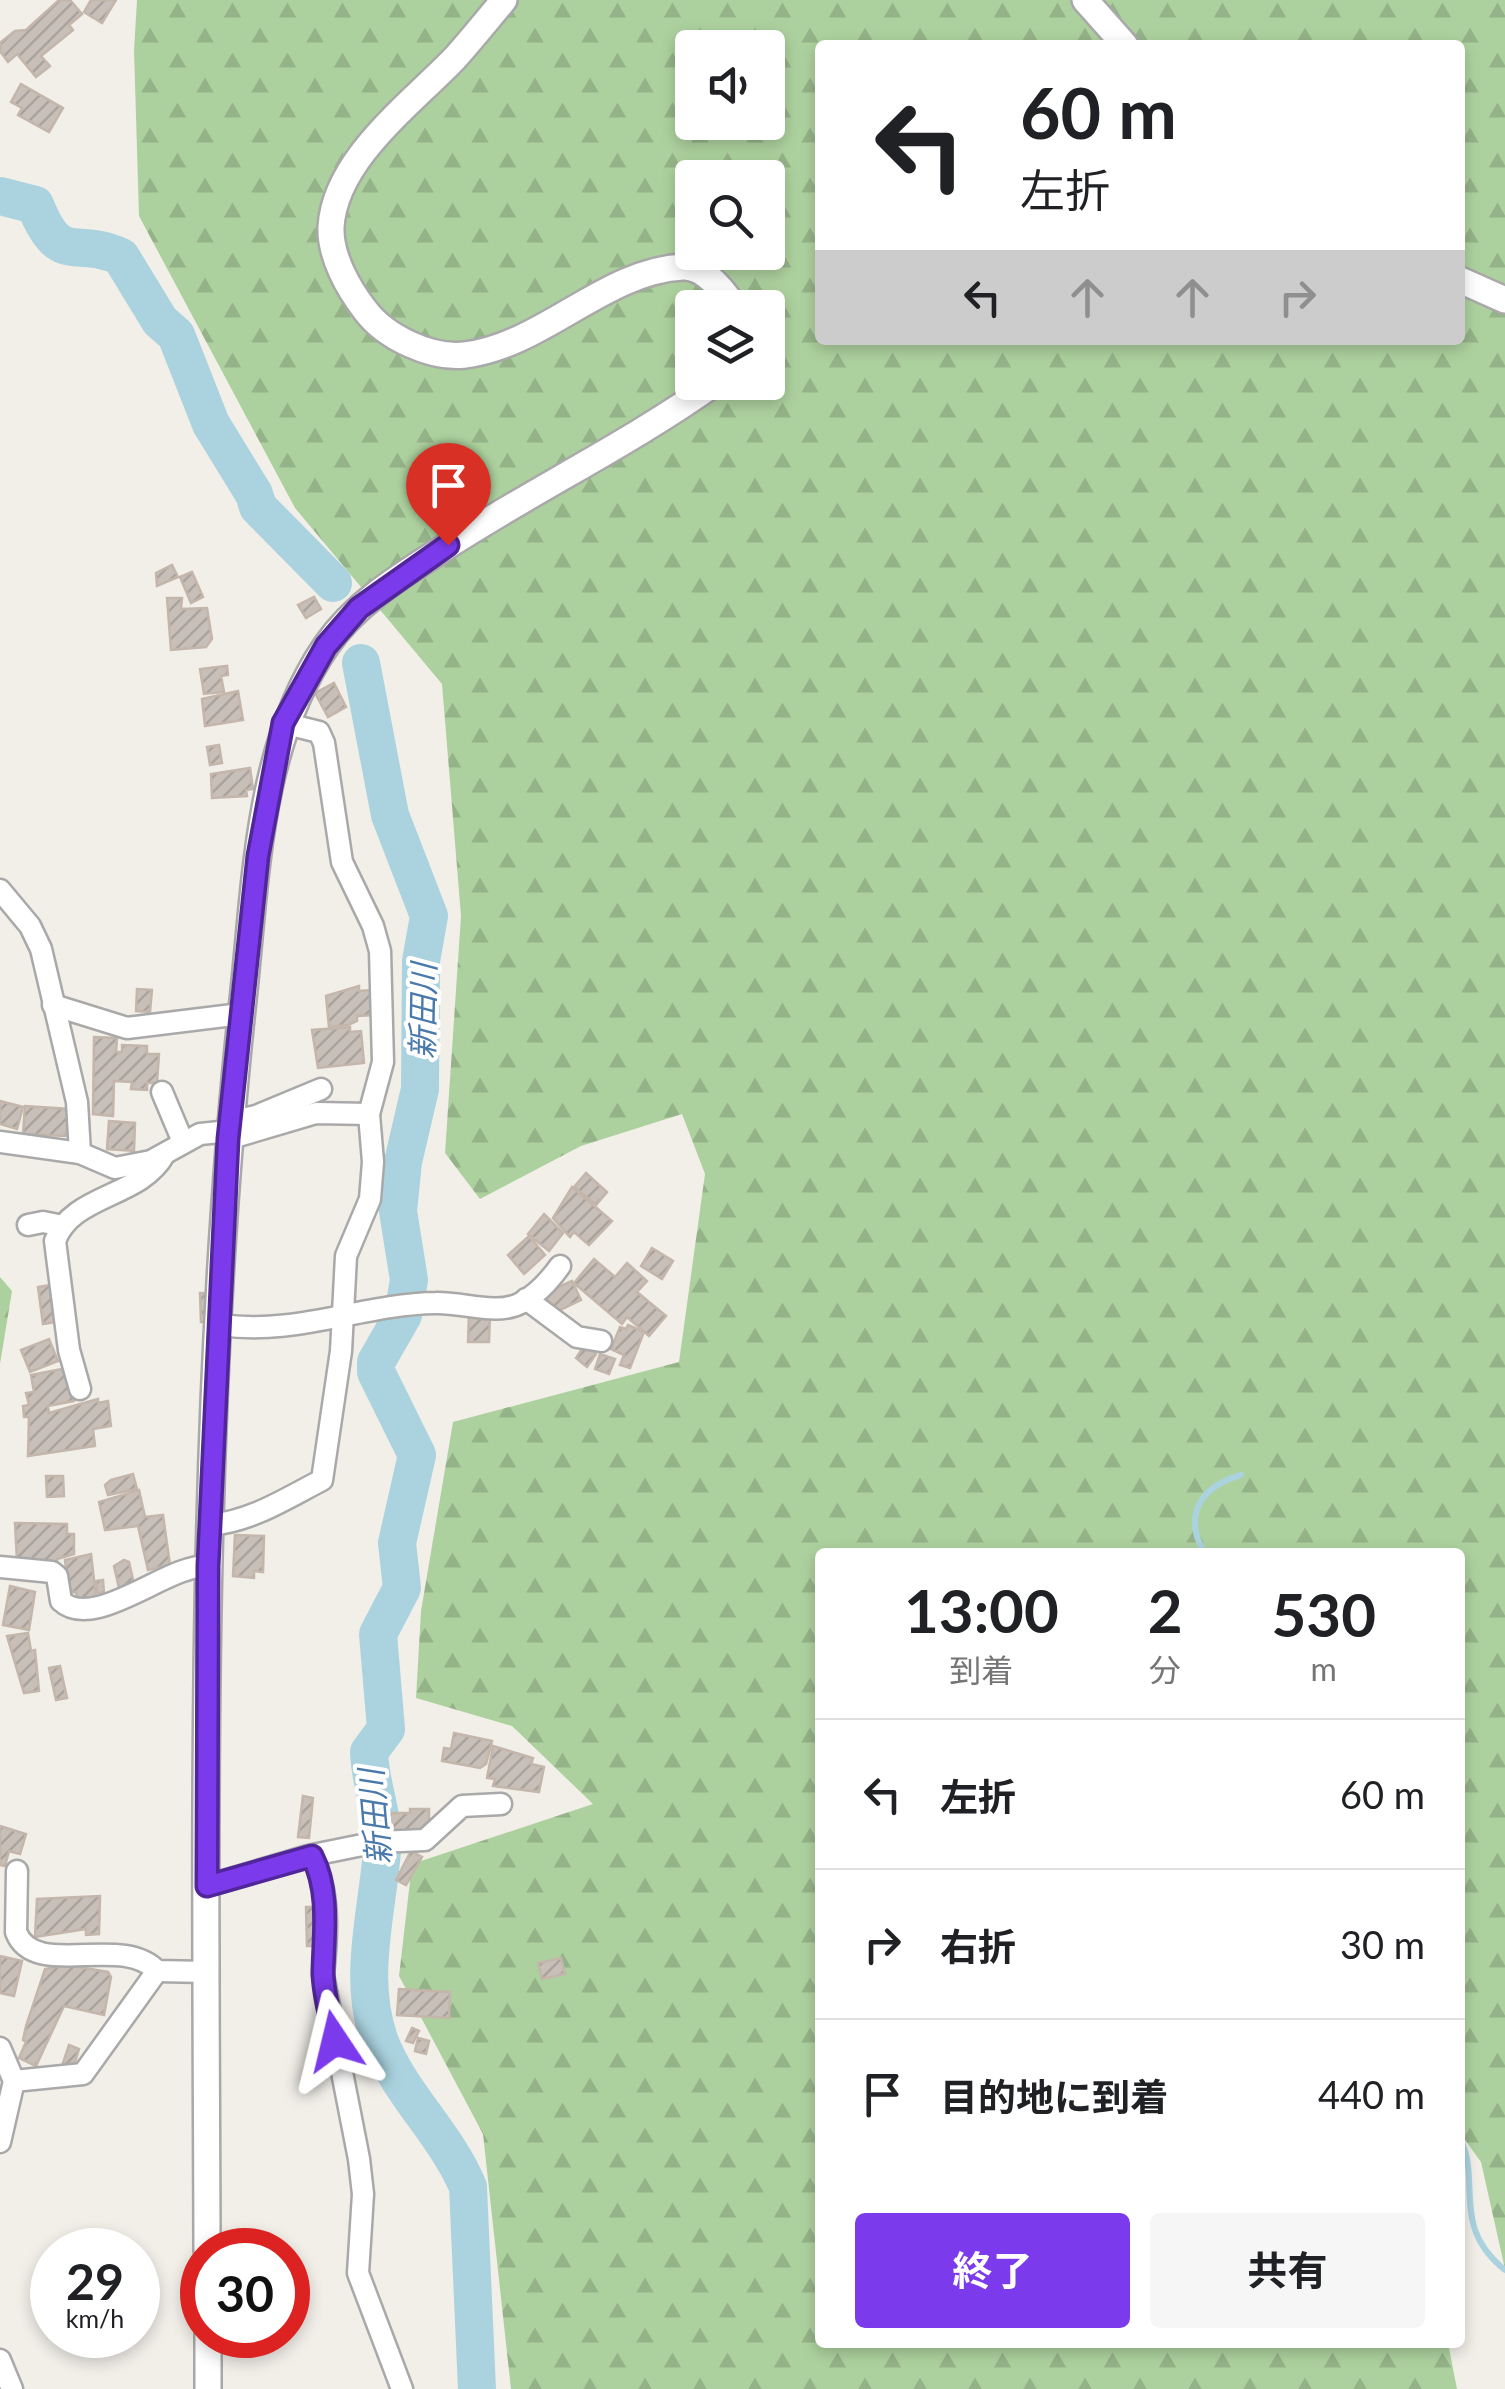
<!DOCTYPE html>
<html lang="ja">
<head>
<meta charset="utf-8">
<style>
	body { margin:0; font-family:Lato,"Noto Sans JP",sans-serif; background:#f6f6f6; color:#202124; height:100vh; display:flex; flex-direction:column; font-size:38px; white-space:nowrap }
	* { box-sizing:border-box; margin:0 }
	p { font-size:32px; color:#757577 }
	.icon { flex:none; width:55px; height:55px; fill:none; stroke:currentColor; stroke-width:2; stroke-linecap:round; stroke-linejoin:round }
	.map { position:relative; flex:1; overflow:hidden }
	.side { position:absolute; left:815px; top:1548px; width:650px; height:800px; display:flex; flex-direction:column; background:#fff; border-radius:10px; box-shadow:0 5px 15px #0003 }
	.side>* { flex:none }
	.banner { position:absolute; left:815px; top:40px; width:650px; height:305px; border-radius:10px; box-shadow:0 5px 15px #0003; background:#fff; color:#202124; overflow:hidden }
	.controls { position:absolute; left:675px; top:30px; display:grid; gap:20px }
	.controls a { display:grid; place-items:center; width:110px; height:110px; border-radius:10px; background:#fff; box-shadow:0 5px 15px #0003; font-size:50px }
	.speed { position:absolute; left:30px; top:2228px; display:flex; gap:20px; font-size:50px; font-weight:700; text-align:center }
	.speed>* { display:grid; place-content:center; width:130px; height:130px; border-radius:50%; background:#fff; box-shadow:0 5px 15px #0003; line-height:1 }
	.speed small { font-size:25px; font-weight:400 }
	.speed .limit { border:15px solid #d22; background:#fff; color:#111 }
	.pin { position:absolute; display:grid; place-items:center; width:85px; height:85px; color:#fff; margin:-102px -42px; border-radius:50% 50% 50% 0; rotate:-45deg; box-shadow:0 0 10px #0007 }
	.pin .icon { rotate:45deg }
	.me { position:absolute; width:110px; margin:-55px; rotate:350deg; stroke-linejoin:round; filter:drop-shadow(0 0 8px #0008) }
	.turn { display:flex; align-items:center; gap:35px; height:210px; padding:0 40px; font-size:45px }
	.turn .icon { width:130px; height:130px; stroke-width:2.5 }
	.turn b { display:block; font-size:70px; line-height:85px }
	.lanes { display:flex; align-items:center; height:95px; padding:0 40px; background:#0003; justify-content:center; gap:50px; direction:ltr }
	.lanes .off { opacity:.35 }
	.eta { display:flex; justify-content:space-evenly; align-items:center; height:170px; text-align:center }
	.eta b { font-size:60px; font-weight:700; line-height:70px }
	.cta { display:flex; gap:20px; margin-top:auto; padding:20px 40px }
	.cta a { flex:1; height:115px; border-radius:10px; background:#7c3aed; color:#fff; font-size:40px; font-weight:700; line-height:115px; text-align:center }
	.cta a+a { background:#f6f6f6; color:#202124 }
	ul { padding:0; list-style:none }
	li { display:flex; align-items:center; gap:30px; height:150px; padding:0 40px; border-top:2px solid #e0e0e0 }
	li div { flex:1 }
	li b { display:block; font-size:38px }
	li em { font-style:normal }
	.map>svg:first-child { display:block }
	.forest { fill:url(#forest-firs); fill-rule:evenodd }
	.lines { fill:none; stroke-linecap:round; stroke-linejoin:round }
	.stream { stroke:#aad3df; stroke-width:6 }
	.river { stroke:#aad3df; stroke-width:38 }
	.building { fill:url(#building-hatch); stroke:#c4b6ab; stroke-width:2.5 }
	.minor-casing { stroke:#a9a9a9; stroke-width:25 }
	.tertiary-casing { stroke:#a9a9a9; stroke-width:30 }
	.minor { stroke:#fff; stroke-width:20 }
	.tertiary { stroke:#fff; stroke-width:25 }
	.route-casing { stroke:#51269a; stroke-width:25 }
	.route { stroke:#7c3aed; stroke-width:18 }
	.labels { text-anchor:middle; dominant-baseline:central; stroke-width:8; stroke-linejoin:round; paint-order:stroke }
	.water-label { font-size:32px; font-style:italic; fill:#4a7aab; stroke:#fff }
</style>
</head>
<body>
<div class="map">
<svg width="1505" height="2389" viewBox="0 0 1505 2389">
	<defs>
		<pattern id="forest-firs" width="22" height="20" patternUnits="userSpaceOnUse" patternTransform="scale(2.5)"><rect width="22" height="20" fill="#add19e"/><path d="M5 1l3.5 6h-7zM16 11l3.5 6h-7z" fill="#95b388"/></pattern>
		<pattern id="building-hatch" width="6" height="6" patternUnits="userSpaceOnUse" patternTransform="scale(2.5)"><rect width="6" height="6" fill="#c7bfb8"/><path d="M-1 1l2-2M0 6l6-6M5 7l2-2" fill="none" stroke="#aba49e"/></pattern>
	</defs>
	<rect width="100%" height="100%" fill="#f2efe9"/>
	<g class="forest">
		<path d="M137 0H1505V2269L1481 2162 1460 2133V1552H820V2342L1448 2343 1457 2389H511L483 2134 399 1976 412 1864 593 1804 512 1726 416 1698 421 1611 453 1422 679 1362 705 1174 682 1114 581 1146 480 1199 445 1153 461 916 442 684 295 508 139 216 134 50ZM820 45H1460V340H820ZM692 48H768V122H692ZM692 178H768V252H692ZM692 308H768V382H692Z"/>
		<path d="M0 1277 12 1291 0 1364Z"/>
	</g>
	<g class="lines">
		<g class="stream">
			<path d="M1204 1552C1182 1514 1202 1486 1241 1475"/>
			<path d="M1460 2138C1482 2182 1450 2226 1505 2270"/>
		</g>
		<g class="river">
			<path d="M0 196 35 205C61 269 74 235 121 257L160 321 176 335 211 424 254 494 258 507 333 583"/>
			<path d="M361 663 390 815 429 916 421 961 420 1089 403 1162 398 1211 409 1280 403 1315 376 1362V1372L417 1455 397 1543 402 1588 378 1634 386 1729 369 1752C370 1786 385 1816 382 1851 377 1914 357 1979 380 2042 400 2094 446 2134 468 2187L477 2389"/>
		</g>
	</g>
	<g class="building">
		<path d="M59 0H70L82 14 69 25 73 30 41 56 50 66 36 77 17 54 8 62 0 51 1 42 15 31 26 30Z"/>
		<path d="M91 0H116L102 23 84 12Z"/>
		<path d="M21 84 63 108 49 132 18 115 22 108 11 102Z"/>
		<path d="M172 565 178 577 157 586 156 573Z"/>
		<path d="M192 572 203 597 191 603 180 577Z"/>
		<path d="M314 597 321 609 306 618 298 605Z"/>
		<path d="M167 598H182L181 609 207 608 212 639 206 647 171 650Z"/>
		<path d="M227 666 228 675 221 676 224 692 204 694 200 669Z"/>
		<path d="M334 683 346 707 328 717 315 693Z"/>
		<path d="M238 691 243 720 205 726 202 699Z"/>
		<path d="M219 745 222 763 210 765 207 747Z"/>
		<path d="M250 768 253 789 246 790 247 796 212 798 211 774Z"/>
		<path d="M359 986V991L371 990 373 1015 357 1016V1021L348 1025 329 1027 326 996Z"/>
		<path d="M137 989 152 990 150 1012 136 1011Z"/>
		<path d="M350 1027V1032L361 1031 364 1063 318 1068 312 1030Z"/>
		<path d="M94 1037 117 1038 116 1052H122V1045L147 1046V1054H159L157 1083H147V1090L131 1089 132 1082 114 1081 113 1116 93 1114Z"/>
		<path d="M0 1101 23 1107 17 1129 0 1124Z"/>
		<path d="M25 1106 69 1109 66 1136 23 1134Z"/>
		<path d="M109 1121 135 1123 134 1151 107 1149Z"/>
		<path d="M586 1173 607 1192 596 1205 574 1187Z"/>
		<path d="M572 1187 612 1221 589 1245 574 1232 570 1237 553 1218Z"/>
		<path d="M544 1214 563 1233 549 1251 528 1234Z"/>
		<path d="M529 1236 545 1255 524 1274 508 1255Z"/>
		<path d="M652 1248 673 1261 662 1279 641 1266Z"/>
		<path d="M594 1259 615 1277 627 1263 647 1281 637 1292 666 1316 649 1336 627 1317 622 1324 574 1283Z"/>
		<path d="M572 1281 581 1300 554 1313 545 1293Z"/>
		<path d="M57 1284 62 1321 43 1324 38 1287Z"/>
		<path d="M200 1293 217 1294 215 1323 201 1322Z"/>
		<path d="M469 1314H490L489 1342H468Z"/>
		<path d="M628 1325 644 1332 630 1368 620 1365 624 1355 611 1349 620 1327 626 1329Z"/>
		<path d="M49 1339 58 1361 30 1372 21 1350Z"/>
		<path d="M584 1346 596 1354 587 1367 576 1358Z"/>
		<path d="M600 1354 615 1359 609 1374 595 1369Z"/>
		<path d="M67 1368 74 1401 48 1406 49 1413 98 1399V1403L108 1401 111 1426 93 1429 95 1446 28 1456 29 1417H24L23 1406 29 1405 26 1393 34 1392 31 1375Z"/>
		<path d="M133 1474 137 1489 108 1495 105 1485 111 1480Z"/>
		<path d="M46 1476H63L64 1496 47 1497Z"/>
		<path d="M139 1490 145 1517 163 1515 170 1565 148 1570 138 1526 105 1530 99 1502Z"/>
		<path d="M15 1523 67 1524V1534H74V1554L57 1559V1565L17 1561Z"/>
		<path d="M235 1535 264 1536 263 1572 254 1571V1578L233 1576Z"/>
		<path d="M91 1554 96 1597 77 1599 76 1592 69 1593 65 1560Z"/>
		<path d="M124 1560 129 1562 134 1584 119 1588 114 1566Z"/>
		<path d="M103 1580 104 1593H97L96 1581Z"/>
		<path d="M10 1586 35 1592 29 1630 3 1625Z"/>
		<path d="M28 1633 31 1651 35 1650 39 1691 24 1693 7 1636Z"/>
		<path d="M60 1666 67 1698 56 1700 49 1668Z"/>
		<path d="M454 1733 492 1741 486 1764 480 1768 442 1761 444 1748 451 1749Z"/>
		<path d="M493 1746 533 1758 531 1764 544 1767 539 1792 493 1786 495 1779 487 1778Z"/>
		<path d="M303 1796 313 1798 309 1838 298 1837Z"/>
		<path d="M410 1809H429V1830L389 1834V1813H410Z"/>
		<path d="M0 1826 26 1834 20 1854 9 1851 5 1866 0 1865Z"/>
		<path d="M411 1851 422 1857 406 1885 396 1880Z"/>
		<path d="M100 1896 99 1934 86 1935V1929L35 1937 37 1899Z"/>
		<path d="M306 1907H318L319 1946H307Z"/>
		<path d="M0 1956 22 1961 14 1996 0 1993Z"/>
		<path d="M561 1958 565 1974 542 1979 538 1963Z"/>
		<path d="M67 1965 108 1972 111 1977 104 2015 64 2006 36 2066 19 2058 26 2042 23 2040 26 2026 45 1969Z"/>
		<path d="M399 1989 450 1992 449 2018 397 2015Z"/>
		<path d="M412 2028 419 2031 413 2043 406 2041Z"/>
		<path d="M418 2038 429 2041 426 2054 415 2051Z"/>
		<path d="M69 2045 79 2049 73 2069 62 2066Z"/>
	</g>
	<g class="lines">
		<g class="minor-casing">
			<g id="minor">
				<path d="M0 890 30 926 41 949 77 1102 80 1153"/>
				<path d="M53 1005 127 1028 241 1014"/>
				<path d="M162 1092 183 1142"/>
				<path d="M230 1122 256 1116 321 1089"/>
				<path d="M228 1139 316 1113 369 1114"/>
				<path d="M0 1142 80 1153 115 1168 151 1161 200 1134 230 1131"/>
				<path d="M28 1225 43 1222 63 1226"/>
				<path d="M526 1299 577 1337 601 1341"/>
				<path d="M221 1325C296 1336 362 1304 436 1303 462 1302 497 1316 521 1303 536 1295 550 1280 560 1266"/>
				<path d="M80 1389 69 1350 55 1241C72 1194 140 1198 164 1155"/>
				<path d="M210 1525C252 1521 285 1499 322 1480L341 1351 346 1256 370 1199 373 1162 369 1114 383 1062 380 951 373 926 342 862 324 743 319 732 283 723"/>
				<path d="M0 1567 52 1572 57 1576 61 1601C94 1632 168 1564 208 1566"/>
				<path d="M312 1856C330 1891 327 1937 323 1975L359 2159 363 2194 358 2273 402 2389"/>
				<path d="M17 1871 16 1932C34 1980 122 1933 157 1971L207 1972"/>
				<path d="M207 1886 308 1856 377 1842 425 1840 462 1806 501 1804"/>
				<path d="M0 2048 14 2081 0 2142"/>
				<path d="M14 2081 83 2074 157 1971"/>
				<path d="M0 2360 12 2389"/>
			</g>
		</g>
		<g class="tertiary-casing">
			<g id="tertiary">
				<path d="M504 0C488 19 472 39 455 58 412 103 335 159 331 227 330 256 348 288 365 310 385 337 431 359 465 355 544 345 604 271 683 267 704 266 724 291 735 308"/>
				<path d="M1085 0 1125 45"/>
				<path d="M1460 280 1505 300"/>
				<path d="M207 2250C206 1837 198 1411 243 1000 256 882 257 747 326 646 354 605 397 578 438 552 529 492 628 445 716 382"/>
				<path d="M208 2335V2389"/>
			</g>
		</g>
		<use href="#minor" class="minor"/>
		<use href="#tertiary" class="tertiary"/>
	</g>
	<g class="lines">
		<g class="route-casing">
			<path id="route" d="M335 2041C331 2019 323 1994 323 1971 324 1933 330 1891 312 1856L207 1886 208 1566 228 1139 258 856 283 723 326 646 359 608 448 545"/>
		</g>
		<use href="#route" class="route"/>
	</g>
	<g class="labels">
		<g class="water-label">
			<text transform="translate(422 1011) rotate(-89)">新田川</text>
			<text transform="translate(374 1817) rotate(-95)">新田川</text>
		</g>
	</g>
</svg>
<div class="controls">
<a><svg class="icon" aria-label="sound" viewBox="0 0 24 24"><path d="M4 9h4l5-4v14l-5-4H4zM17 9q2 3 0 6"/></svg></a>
<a><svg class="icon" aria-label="search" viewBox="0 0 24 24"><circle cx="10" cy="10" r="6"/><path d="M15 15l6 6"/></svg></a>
<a><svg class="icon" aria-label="layers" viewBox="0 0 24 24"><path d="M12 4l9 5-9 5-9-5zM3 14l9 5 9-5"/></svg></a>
</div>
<div class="speed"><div>29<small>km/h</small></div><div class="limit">30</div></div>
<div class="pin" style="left:448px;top:545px;background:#d93025"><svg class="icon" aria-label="arrive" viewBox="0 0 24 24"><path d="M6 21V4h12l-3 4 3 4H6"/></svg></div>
<svg class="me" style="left:335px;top:2041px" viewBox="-20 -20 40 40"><path d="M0-17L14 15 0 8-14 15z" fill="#7c3aed" stroke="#fff" stroke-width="4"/></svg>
<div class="banner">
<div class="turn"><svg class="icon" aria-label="left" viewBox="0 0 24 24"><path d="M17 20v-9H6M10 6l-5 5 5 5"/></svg><div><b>60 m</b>左折</div></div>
<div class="lanes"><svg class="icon" aria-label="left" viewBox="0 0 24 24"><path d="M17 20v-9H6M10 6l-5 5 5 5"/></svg><svg class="icon off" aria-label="ahead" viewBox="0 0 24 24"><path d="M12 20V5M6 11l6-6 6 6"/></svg><svg class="icon off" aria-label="ahead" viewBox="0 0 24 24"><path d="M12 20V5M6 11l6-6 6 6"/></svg><svg class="icon off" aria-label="right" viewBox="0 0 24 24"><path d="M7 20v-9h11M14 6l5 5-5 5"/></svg></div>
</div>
<section class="side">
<div class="eta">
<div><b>13:00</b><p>到着</p></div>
<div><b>2</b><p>分</p></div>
<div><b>530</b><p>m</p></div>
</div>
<ul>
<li><svg class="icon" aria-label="left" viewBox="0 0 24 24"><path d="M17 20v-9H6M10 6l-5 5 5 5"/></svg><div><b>左折</b></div><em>60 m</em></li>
<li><svg class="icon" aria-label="right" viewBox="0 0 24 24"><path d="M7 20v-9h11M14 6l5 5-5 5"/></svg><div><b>右折</b></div><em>30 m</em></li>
<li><svg class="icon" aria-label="arrive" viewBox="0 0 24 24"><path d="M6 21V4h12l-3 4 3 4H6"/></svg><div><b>目的地に到着</b></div><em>440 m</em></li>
</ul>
<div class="cta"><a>終了</a><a>共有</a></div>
</section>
</div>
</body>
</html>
